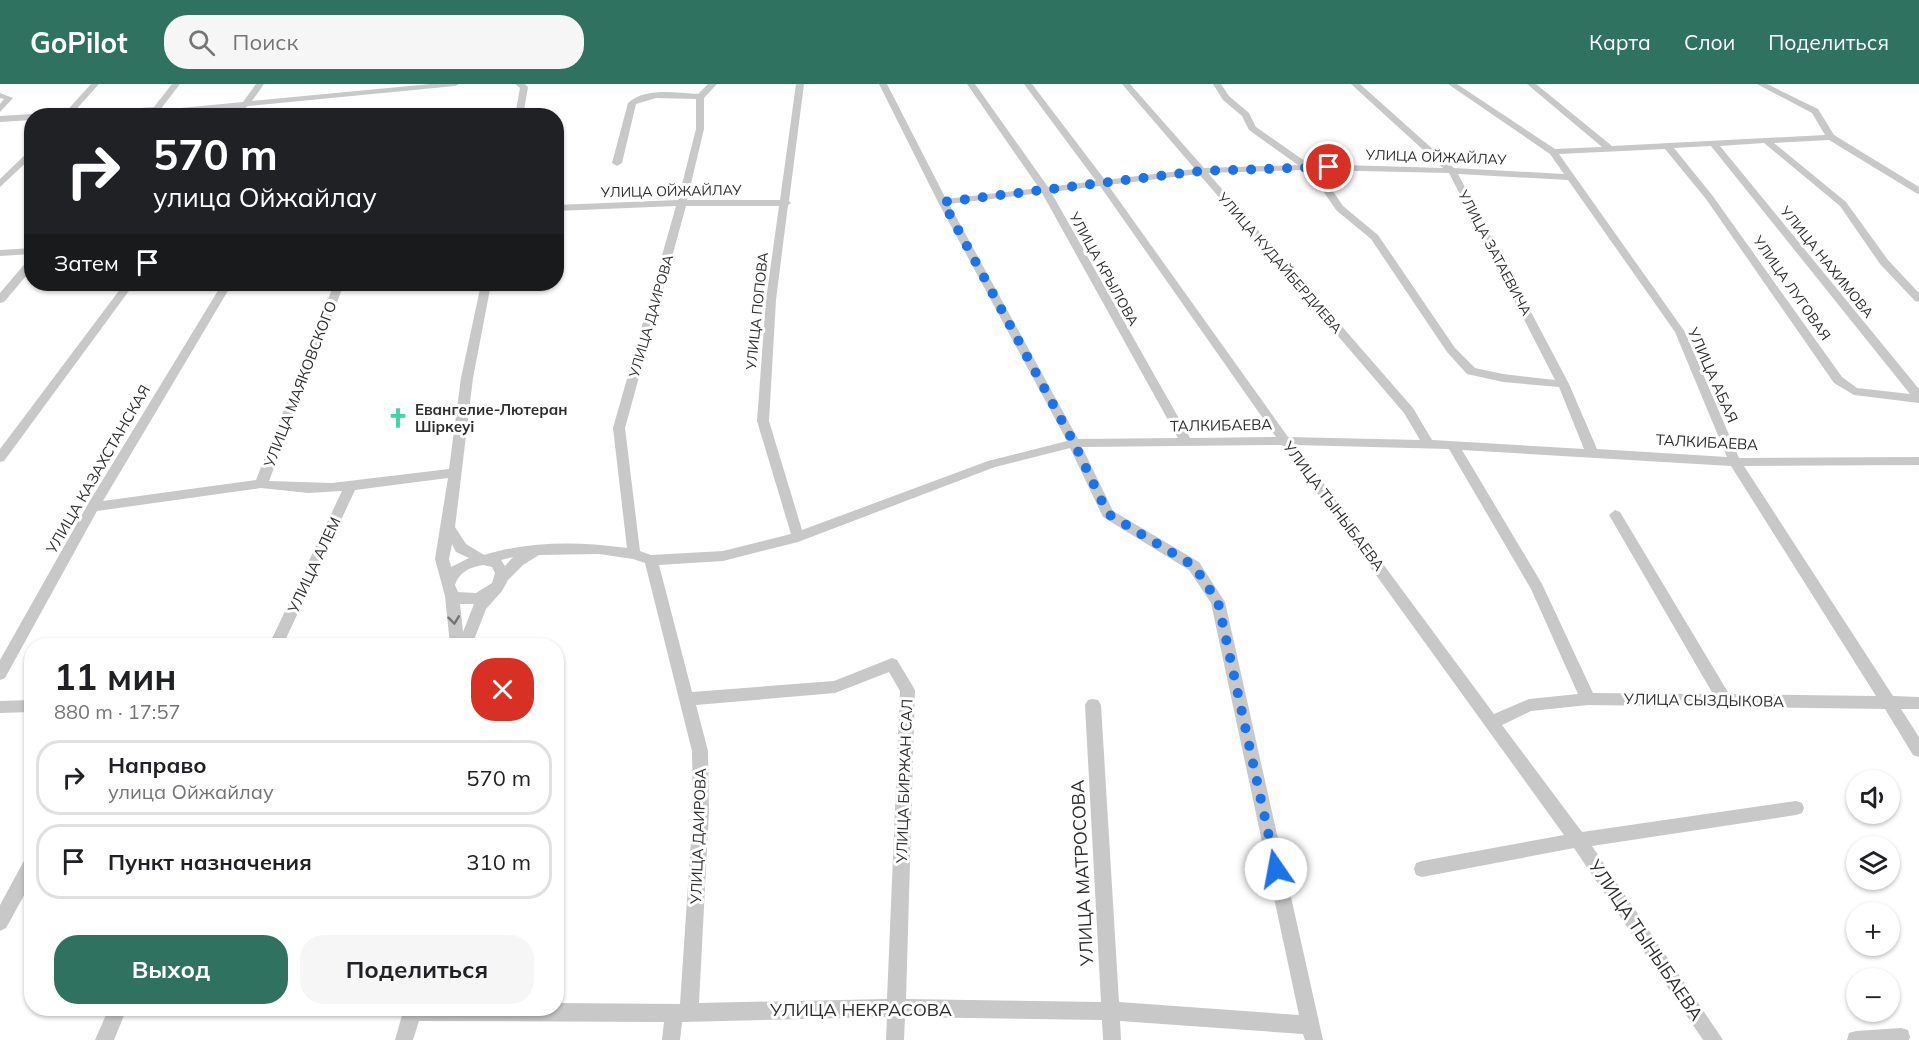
<!DOCTYPE html>
<html lang="ru">
<head>
<meta charset="utf-8">
<style>
	body { margin:0; font-family:Mulish,sans-serif; background:#f6f6f6; color:#202124; height:100vh; display:flex; flex-direction:column; font-size:22px; white-space:nowrap }
	* { box-sizing:border-box; margin:0 }
	p { font-size:20px; color:#757577 }
	.icon { flex:none; width:33px; height:33px; fill:none; stroke:currentColor; stroke-width:2; stroke-linecap:round; stroke-linejoin:round }
	.map { position:relative; flex:1; overflow:hidden }
	.panel { position:absolute; left:24px; top:554px; width:540px; height:378px; display:flex; flex-direction:column; background:#fff; border-radius:24px; box-shadow:0 2px 4px #0004 }
	.panel>* { flex:none }
	.top-card { position:absolute; left:24px; top:24px; width:540px; height:183px; border-radius:24px; box-shadow:0 2px 4px #0004; background:#202124; color:#fff; overflow:hidden }
	.buttons { position:absolute; left:1846px; top:686px; display:grid; gap:12px }
	.buttons a { display:grid; place-items:center; width:54px; height:54px; border-radius:50%; background:#fff; box-shadow:0 2px 4px #0004; font-size:30px }
	.pin { position:absolute; display:grid; place-items:center; width:51px; height:51px; color:#fff; margin:-26px; border:3px solid #fff; border-radius:50%; box-shadow:0 2px 6px #0007 }
	.me { position:absolute; width:66px; margin:-33px; rotate:348deg; stroke-linejoin:round; filter:drop-shadow(0 0 4px #0008) }
	.turn { display:flex; align-items:center; gap:21px; height:126px; padding:0 30px; font-size:27px }
	.turn .icon { width:78px; height:78px; stroke-width:2.5 }
	.turn b { display:block; font-size:42px; line-height:51px }
	.then { display:flex; align-items:center; height:57px; padding:0 30px; background:#0003; gap:12px; font-size:22px }
	.round { display:grid; place-items:center; flex:none; width:63px; height:63px; border-radius:24px; background:#f6f6f6 }
	.summary { display:flex; align-items:center; justify-content:space-between; height:102px; padding:0 30px }
	h1 { font-size:36px; font-weight:700; line-height:45px }
	.button { display:flex; gap:12px; margin-top:auto; padding:12px 30px }
	.button a { flex:1; height:69px; border-radius:24px; background:#2f725f; color:#fff; font-size:24px; font-weight:700; line-height:69px; text-align:center }
	.button a+a { background:#f6f6f6; color:#202124 }
	ul { padding:0; list-style:none }
	li { display:flex; align-items:center; gap:18px; height:75px; margin:0 12px 9px; padding:0 18px; border:3px solid #e0e0e0; border-radius:24px }
	li div { flex:1 }
	li b { display:block; font-size:22px }
	li em { font-style:normal }
	header { display:flex; align-items:center; gap:36px; box-sizing:border-box; height:84px; padding:0 30px; background:#2f725f; color:#fff }
	header strong { font-size:28px }
	nav { display:flex; gap:33px; margin-inline-start:auto; font-size:21px }
	.search { width:420px; height:54px; background:#f6f6f6; display:flex; align-items:center; gap:15px; box-sizing:border-box; padding:0 21px; border-radius:24px; color:#757577; font-size:22px }
	.map>svg:first-child { display:block }
	.lines { fill:none; stroke-linecap:round; stroke-linejoin:round }
	.minor { fill:#c8c8c8; fill-rule:evenodd }
	.oneway { stroke:#737373 }
	.route { stroke:#1a73e8; stroke-width:10; stroke-dasharray:0 18 }
	.labels { text-anchor:middle; dominant-baseline:central; stroke-width:6; stroke-linejoin:round; paint-order:stroke }
	.far-street-label { font-size:14px; fill:#2e2e2e; stroke:#fff }
	.street-label { font-size:15px; fill:#2e2e2e; stroke:#fff }
	.poi-label { font-size:15px; font-weight:bold; fill:#2e2e2e; stroke:#fff; text-anchor:start }
	.near-street-label { font-size:18px; fill:#2e2e2e; stroke:#fff }
</style>
</head>
<body>
<header>
<strong>GoPilot</strong>
<div class="search"><svg class="icon" aria-label="search" viewBox="0 0 24 24"><circle cx="10" cy="10" r="6"/><path d="M15 15l6 6"/></svg>Поиск</div>
<nav><a>Карта</a><a>Слои</a><a>Поделиться</a></nav>
</header>
<div class="map">
<svg width="1919" height="956" viewBox="0 0 1919 956">
	<rect width="100%" height="100%" fill="#fff"/>
	<g class="lines">
		<g class="minor">
			<path d="M91 0H99L73 29 154 23 172 0H180L160 26 243 18 256 0H264L252 17 430 0H459L455 2 248 22 244 25 156 32H147L149 28 107 32H62Z"/>
			<path d="M515 0H525L528 3 523 32H515L520 4Z"/>
			<path d="M708 0H717L704 14V45L687 116H780L796 0H804L789 117 791 119 788 121 776 216 769 337 802 446 988 377 1067 357 938 118 879 0H887L946 115 1039 104 967 0H975L1048 103 1096 97 1024 0H1032L1105 96 1195 85 1122 0H1130L1204 84 1298 81 1249 46 1242 32 1223 16 1213 0H1221L1229 12 1249 29 1256 43 1309 80 1443 84 1351 0H1360L1454 84 1564 90 1550 70 1448 0H1457L1555 65 1602 63 1527 0H1536L1612 62 1825 51 1812 29 1757 0H1767L1818 25 1834 51 1919 103V110L1916 109 1829 56 1774 59 1846 118 1888 176 1919 209V218L1915 217 1880 180 1840 122 1764 59 1720 62 1919 305V319L1854 311 1834 299 1706 115 1665 65 1559 70 1685 248 1739 374 1919 373V381L1744 382 1893 612 1919 613V625H1901L1919 653V673L1913 671 1885 625 1588 621 1531 627 1502 641 1582 748 1796 717 1802 719 1804 724 1802 729 1796 731 1592 762 1723 956H1703L1574 764 1422 793 1416 791 1414 785 1416 779 1422 777 1564 751 1282 361 1082 363 1113 427 1199 478 1225 518 1323 956H1305L1303 950 1120 937 1121 956H1103L1102 936 905 933 904 956H886L887 933 682 938 680 956H662L664 938 419 937 413 956H395L404 924H556V919L680 920 693 727 692 667 645 479 633 475 599 470 539 471 523 481 508 496 502 507 486 525 472 561H450L445 512 435 475 448 394 355 406 283 561H269L342 407 308 409 261 404 97 427 5 594 0 596V576L88 420 222 200H232L103 417 256 396 334 200H344L269 397 332 399 449 385 461 294 481 200H491L473 294 455 443 466 460 484 471C529 457 580 457 627 464L613 344 676 122 556 127V121L678 116 696 45V15L656 14 636 20 622 79 617 82 612 79 628 19C646 3 676 9 698 10ZM1711 62 1910 310 1857 304 1842 293 1712 111 1674 64ZM1305 86 1317 98 1336 126 1371 155 1447 268 1467 290 1503 298 1559 303 1584 365 1432 356 1413 324 1208 89ZM1315 86 1449 89 1555 296 1503 290 1475 284 1455 264 1378 151 1343 122 1324 94ZM1199 90 1404 329 1420 356 1288 353 1108 101ZM1458 90 1568 96 1675 248 1727 373 1597 365 1569 300ZM1100 102 1276 353 1190 354 1051 108ZM1042 109 1178 354 1078 355 949 120ZM686 122H779L766 216 757 337 791 450 723 467 651 471 640 467 625 344ZM1295 361 1449 365 1531 505 1578 610 1529 615 1494 630ZM1070 364 1103 433 1189 486 1211 519 1299 931 1119 918 1101 621 1098 616 1093 615 1088 616 1085 621 1101 918 906 915 915 606 897 576 892 574 834 597 692 608 659 481 723 477 798 458 995 383ZM1462 366 1731 382 1876 612 1729 610 1620 428 1615 426 1609 431 1713 610 1593 609 1542 500ZM452 460 456 468 469 474 451 483 449 475ZM513 473 505 482 501 476ZM483 481 492 483 495 489 492 499 476 509 458 508 455 501C459 488 470 483 483 481ZM460 520H474L463 548ZM889 588 900 607 887 915 699 919 709 727 708 667 696 621 835 609Z"/>
			<path d="M0 9 13 14 0 28V20L4 15 0 14Z"/>
			<path d="M32 30 35 32H32V36L0 38V32Z"/>
			<path d="M32 64V73L0 103V95Z"/>
			<path d="M32 164V170L0 172V166Z"/>
			<path d="M32 175V185L4 218 0 219V209L28 176Z"/>
			<path d="M124 200H134L4 377 0 378V365Z"/>
			<path d="M32 616V628L0 629V617Z"/>
			<path d="M32 771V797L6 844 0 847V821L26 773Z"/>
			<path d="M109 924H127L114 956H95Z"/>
			<path d="M1901 944 1908 946 1910 953 1909 956H1847L1849 949 1856 947Z"/>
		</g>
	</g>
	<defs><path id="oneway-chevron" d="M-2-3.5L2.5 0L-2 3.5" fill="none" stroke-width="1.6" stroke-linecap="round" stroke-linejoin="round" transform="scale(1.5)"/></defs>
	<use class="oneway" href="#oneway-chevron" transform="translate(454 536) rotate(83)"/>
	<g class="lines">
		<path class="route" d="M1276 785 1218 518 1194 482 1108 430 1074 359 943 118 1201 87 1329 83"/>
	</g>
	<defs>
		<g id="church-bare" transform="scale(1.62)"><path d="M-1.2-6h2.4v3.5h3.3v2.4h-3.3V6h-2.4V-.1h-3.3v-2.4h3.3Z" fill="#41d4a8" stroke="#fff" stroke-width="2.5" paint-order="stroke"/></g>
	</defs>
	<g fill-rule="evenodd">
		<use href="#church-bare" x="398" y="334"/>
	</g>
	<g class="labels">
		<g class="far-street-label">
			<text transform="translate(1436 73) rotate(2)">УЛИЦА ОЙЖАЙЛАУ</text>
			<text transform="translate(671 107) rotate(-1)">УЛИЦА ОЙЖАЙЛАУ</text>
			<text transform="translate(1495 169) rotate(62)">УЛИЦА ЗАТАЕВИЧА</text>
			<text transform="translate(1827 178) rotate(51)">УЛИЦА НАХИМОВА</text>
			<text transform="translate(1280 179) rotate(49)">УЛИЦА КУДАЙБЕРДИЕВА</text>
			<text transform="translate(1104 185) rotate(61)">УЛИЦА КРЫЛОВА</text>
			<text transform="translate(1792 204) rotate(55)">УЛИЦА ЛУГОВАЯ</text>
			<text transform="translate(757 227) rotate(-84)">УЛИЦА ПОПОВА</text>
			<text transform="translate(651 232) rotate(-74)">УЛИЦА ДАИРОВА</text>
		</g>
		<g class="street-label">
			<text transform="translate(1713 291) rotate(66)">УЛИЦА АБАЯ</text>
			<text transform="translate(300 300) rotate(-69)">УЛИЦА МАЯКОВСКОГО</text>
			<text transform="translate(1221 341) rotate(-1)">ТАЛКИБАЕВА</text>
			<text transform="translate(1707 358) rotate(3)">ТАЛКИБАЕВА</text>
			<text transform="translate(98 385) rotate(-60)">УЛИЦА КАЗАХСТАНСКАЯ</text>
			<text transform="translate(1334 422) rotate(53)">УЛИЦА ТЫНЫБАЕВА</text>
			<text transform="translate(314 481) rotate(-65)">УЛИЦА АЛЕМ</text>
			<text transform="translate(1704 616) rotate(1)">УЛИЦА СЫЗДЫКОВА</text>
			<text transform="translate(904 697) rotate(-88)">УЛИЦА БИРЖАН САЛ</text>
			<text transform="translate(698 752) rotate(-88)">УЛИЦА ДАИРОВА</text>
		</g>
		<g class="poi-label">
			<text x="415" y="325">Евангелие-Лютеран<tspan x="415" dy="17">Шіркеуі</tspan></text>
		</g>
		<g class="near-street-label">
			<text transform="translate(1082 789) rotate(-93)">УЛИЦА МАТРОСОВА</text>
			<text transform="translate(1646 856) rotate(56)">УЛИЦА ТЫНЫБАЕВА</text>
			<text x="861" y="925">УЛИЦА НЕКРАСОВА</text>
		</g>
	</g>
</svg>
<div class="buttons">
<a><svg class="icon" aria-label="sound" viewBox="0 0 24 24"><path d="M4 9h4l5-4v14l-5-4H4zM17 9q2 3 0 6"/></svg></a>
<a><svg class="icon" aria-label="layers" viewBox="0 0 24 24"><path d="M12 4l9 5-9 5-9-5zM3 14l9 5 9-5"/></svg></a>
<a>+</a>
<a>−</a>
</div>
<div class="pin" style="left:1329px;top:83px;background:#d93025"><svg class="icon" aria-label="arrive" viewBox="0 0 24 24"><path d="M6 21V4h12l-3 4 3 4H6"/></svg></div>
<svg class="me" style="left:1276px;top:785px" viewBox="-20 -20 40 40"><circle r="19" fill="#fff"/><path d="M0-13L10 11 0 6-10 11z" fill="#1a73e8"/></svg>
<div class="top-card">
<div class="turn"><svg class="icon" aria-label="right" viewBox="0 0 24 24"><path d="M7 20v-9h11M14 6l5 5-5 5"/></svg><div><b>570 m</b>улица Ойжайлау</div></div>
<div class="then">Затем<svg class="icon" aria-label="arrive" viewBox="0 0 24 24"><path d="M6 21V4h12l-3 4 3 4H6"/></svg></div>
</div>
<section class="panel">
<div class="summary"><div><h1>11 мин</h1><p>880 m · 17:57</p></div><a class="round" style="background:#d93025;color:#fff"><svg class="icon" aria-label="close" viewBox="0 0 24 24"><path d="M6 6l12 12M18 6L6 18"/></svg></a></div>
<ul>
<li><svg class="icon" aria-label="right" viewBox="0 0 24 24"><path d="M7 20v-9h11M14 6l5 5-5 5"/></svg><div><b>Направо</b><p>улица Ойжайлау</p></div><em>570 m</em></li>
<li><svg class="icon" aria-label="arrive" viewBox="0 0 24 24"><path d="M6 21V4h12l-3 4 3 4H6"/></svg><div><b>Пункт назначения</b></div><em>310 m</em></li>
</ul>
<div class="button"><a>Выход</a><a>Поделиться</a></div>
</section>
</div>
</body>
</html>
